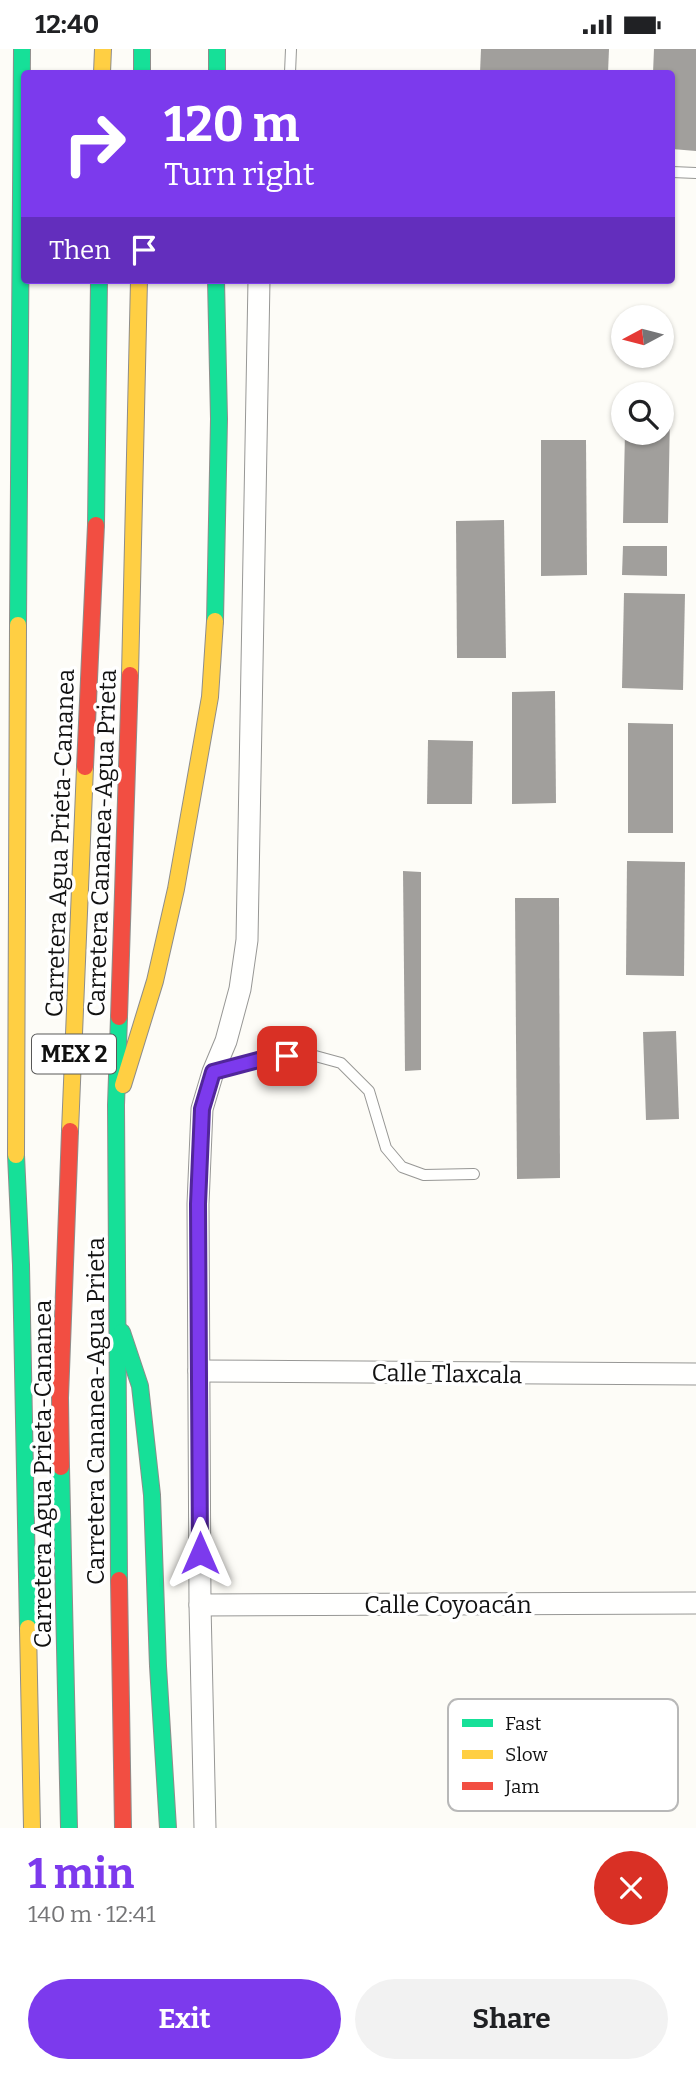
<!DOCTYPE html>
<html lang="en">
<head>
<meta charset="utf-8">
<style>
	body { margin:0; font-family:Bitter,serif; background:#f2f2f2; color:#202124; height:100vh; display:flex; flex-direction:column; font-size:26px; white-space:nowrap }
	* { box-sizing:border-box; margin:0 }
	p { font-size:23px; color:#757577 }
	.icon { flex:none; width:38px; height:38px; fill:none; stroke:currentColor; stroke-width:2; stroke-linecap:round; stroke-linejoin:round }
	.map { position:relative; height:1779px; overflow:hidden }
	.sheet { display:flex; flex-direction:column; background:#fff; flex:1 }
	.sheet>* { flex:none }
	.hud { position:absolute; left:21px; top:21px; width:654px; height:214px; border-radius:7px; box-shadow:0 2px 5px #0004; background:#7c3aed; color:#fff; overflow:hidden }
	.needle { width:46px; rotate:263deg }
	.buttons { position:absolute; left:611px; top:256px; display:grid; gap:14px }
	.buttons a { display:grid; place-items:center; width:63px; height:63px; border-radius:50%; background:#fff; box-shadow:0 2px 5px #0004; font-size:35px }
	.pin { position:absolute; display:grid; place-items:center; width:60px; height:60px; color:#fff; margin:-30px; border-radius:14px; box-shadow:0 4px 10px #0006 }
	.me { position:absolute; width:77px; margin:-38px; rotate:0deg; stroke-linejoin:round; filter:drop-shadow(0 0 5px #0008) }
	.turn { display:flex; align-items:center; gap:24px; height:147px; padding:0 28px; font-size:32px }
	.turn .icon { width:91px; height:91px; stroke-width:2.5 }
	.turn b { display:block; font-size:49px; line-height:60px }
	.then { display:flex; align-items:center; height:66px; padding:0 28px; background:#0003; gap:14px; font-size:26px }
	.round { display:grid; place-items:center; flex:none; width:74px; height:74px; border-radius:37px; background:#f2f2f2 }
	.overview { display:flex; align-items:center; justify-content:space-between; height:119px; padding:0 28px }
	h1 { font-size:42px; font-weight:700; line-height:52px; color:#7c3aed }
	.cta { display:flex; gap:14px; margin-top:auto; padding:14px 28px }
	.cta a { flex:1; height:80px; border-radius:42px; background:#7c3aed; color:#fff; font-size:28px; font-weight:700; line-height:80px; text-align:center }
	.cta a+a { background:#f2f2f2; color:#202124 }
	.status { display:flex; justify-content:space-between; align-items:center; height:49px; padding:0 35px; background:#fff; direction:ltr }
	.status svg { height:19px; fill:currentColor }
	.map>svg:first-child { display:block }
	.building { fill:#a19f9c }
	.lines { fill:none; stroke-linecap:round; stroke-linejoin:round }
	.lane-casing { stroke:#979795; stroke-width:12 }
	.street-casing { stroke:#979795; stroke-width:23 }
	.fast-casing { stroke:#8e8d8b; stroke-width:18 }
	.slow-casing { stroke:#8e8d8b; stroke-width:18 }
	.jam-casing { stroke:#8e8d8b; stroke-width:18 }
	.lane { stroke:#fffffe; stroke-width:10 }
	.street { stroke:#fffffe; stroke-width:21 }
	.fast { stroke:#16e098; stroke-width:16 }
	.slow { stroke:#ffcf43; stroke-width:16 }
	.jam { stroke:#f24e42; stroke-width:16 }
	.route-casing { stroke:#51269a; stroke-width:18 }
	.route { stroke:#7c3aed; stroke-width:12 }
	.labels { text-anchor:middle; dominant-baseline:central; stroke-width:7; stroke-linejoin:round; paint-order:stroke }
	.shield { fill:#fff; stroke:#585858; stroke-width:2 }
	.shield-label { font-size:23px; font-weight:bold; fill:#111 }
	.street-label { font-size:24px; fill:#111; stroke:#fff }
	.key { fill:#fff; stroke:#b8b8b8; stroke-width:2 }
	.key-label { font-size:19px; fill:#111 }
</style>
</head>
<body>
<div class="status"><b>12:40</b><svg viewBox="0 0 49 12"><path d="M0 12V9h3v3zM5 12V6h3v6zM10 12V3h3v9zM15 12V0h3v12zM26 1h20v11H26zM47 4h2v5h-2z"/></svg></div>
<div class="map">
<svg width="696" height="1779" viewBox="0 0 696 1779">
	<rect width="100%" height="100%" fill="#fdfcf7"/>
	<g class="building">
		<path d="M481 0H609L608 24H480Z"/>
		<path d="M654 0H696V102L672 100V24H653Z"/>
		<path d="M662 366H670L668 474H623L625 383H662Z"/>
		<path d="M541 391H586L587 526 541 527Z"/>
		<path d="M504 471 506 609H457L456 472Z"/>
		<path d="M623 497H667V527L622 526Z"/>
		<path d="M624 544 685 545 683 641 622 639Z"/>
		<path d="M555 642 556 754 512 755V643Z"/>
		<path d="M628 674 673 675V784H628Z"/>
		<path d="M428 691 473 692 472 755H427Z"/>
		<path d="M627 812 685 813 684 927 626 926Z"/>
		<path d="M403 822 421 823V1021L405 1022Z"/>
		<path d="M515 849H559L560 1129 517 1130Z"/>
		<path d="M676 982 679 1070 646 1071 643 983Z"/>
	</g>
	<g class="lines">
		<g class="lane-casing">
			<g id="lane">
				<path d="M290 24 291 0"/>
				<path d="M672 123 696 124"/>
				<path d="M213 1023 266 1009 308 1005 341 1014 369 1042 386 1099 402 1118 424 1126 474 1125"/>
			</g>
		</g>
		<g class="street-casing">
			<g id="street">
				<path d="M199 1322 696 1325"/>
				<path d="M200 1556 696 1554"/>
				<path d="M205 1779 200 1556 198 1155 202 1060 213 1023 226 992 240 940 247 891 259 231"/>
			</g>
		</g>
		<g class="fast-casing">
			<g id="fast">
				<path d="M142 0V24"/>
				<path d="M217 0V24"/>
				<path d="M96 476 99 231"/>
				<path d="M215 572 219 370 216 231"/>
				<path d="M18 576 22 0"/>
				<path d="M119 968 116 1056 119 1531"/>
				<path d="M16 1106 21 1216 28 1579"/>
				<path d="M122 1283 140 1337 152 1446 158 1617 168 1779"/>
				<path d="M61 1418 69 1779"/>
			</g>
		</g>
		<g class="slow-casing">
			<g id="slow">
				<path d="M102 24 103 0"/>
				<path d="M130 626 139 231"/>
				<path d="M123 1036 155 932 176 840 210 648 215 572"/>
				<path d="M70 1082 85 718"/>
				<path d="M16 1106 18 576"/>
				<path d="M28 1579 32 1779"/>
			</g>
		</g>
		<g class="jam-casing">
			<g id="jam">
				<path d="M85 718 96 476"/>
				<path d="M119 968 130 626"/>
				<path d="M61 1418 60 1349 70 1082"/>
				<path d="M119 1531 123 1779"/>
			</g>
		</g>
		<use href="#lane" class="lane"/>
		<use href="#street" class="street"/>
		<use href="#fast" class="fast"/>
		<use href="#slow" class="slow"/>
		<use href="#jam" class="jam"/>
	</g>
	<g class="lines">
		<g class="route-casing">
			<path id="route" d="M200 1504 198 1155 202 1060 213 1023 266 1009 287 1007"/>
		</g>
		<use href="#route" class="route"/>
	</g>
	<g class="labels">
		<rect class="shield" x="32" y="985.5" width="84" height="39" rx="5"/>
		<g class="shield-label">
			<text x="74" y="1005">MEX 2</text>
		</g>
		<g class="street-label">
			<text transform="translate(60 794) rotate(-88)">Carretera Agua Prieta-Cananea</text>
			<text transform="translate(102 794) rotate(-88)">Carretera Cananea-Agua Prieta</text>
			<text transform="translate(447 1325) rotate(1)">Calle Tlaxcala</text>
			<text transform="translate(96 1362) rotate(-90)">Carretera Cananea-Agua Prieta</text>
			<text transform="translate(43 1425) rotate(-90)">Carretera Agua Prieta-Cananea</text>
			<text x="448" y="1556">Calle Coyoacán</text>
		</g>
	</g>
	<rect x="448" y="1650" width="230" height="112" rx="10" class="key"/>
	<rect x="462" y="1670" width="31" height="8" fill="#16e098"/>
	<rect x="462" y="1701" width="31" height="9" fill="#ffcf43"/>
	<rect x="462" y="1733" width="31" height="8" fill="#f24e42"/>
	<g class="key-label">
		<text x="505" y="1681">Fast</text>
		<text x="505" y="1712">Slow</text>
		<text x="505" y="1744">Jam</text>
	</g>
</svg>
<div class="buttons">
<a><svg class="needle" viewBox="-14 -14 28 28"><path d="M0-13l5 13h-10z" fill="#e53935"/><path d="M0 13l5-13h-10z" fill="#757577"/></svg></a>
<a><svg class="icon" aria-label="search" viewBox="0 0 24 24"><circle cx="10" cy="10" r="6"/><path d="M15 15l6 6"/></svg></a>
</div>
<div class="pin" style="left:287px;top:1007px;background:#d93025"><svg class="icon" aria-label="arrive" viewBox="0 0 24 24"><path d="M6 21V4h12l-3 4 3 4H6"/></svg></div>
<svg class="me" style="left:200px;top:1504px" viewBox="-20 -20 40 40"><path d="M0-17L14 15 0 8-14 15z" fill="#7c3aed" stroke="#fff" stroke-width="4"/></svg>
<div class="hud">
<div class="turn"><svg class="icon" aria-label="right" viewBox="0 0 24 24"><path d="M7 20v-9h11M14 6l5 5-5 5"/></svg><div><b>120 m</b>Turn right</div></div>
<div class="then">Then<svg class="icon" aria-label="arrive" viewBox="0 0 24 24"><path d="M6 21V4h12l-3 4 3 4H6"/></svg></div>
</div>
</div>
<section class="sheet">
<div class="overview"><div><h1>1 min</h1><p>140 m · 12:41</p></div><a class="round" style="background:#d93025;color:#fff"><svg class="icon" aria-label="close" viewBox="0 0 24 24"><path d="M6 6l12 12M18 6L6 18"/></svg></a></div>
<div class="cta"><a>Exit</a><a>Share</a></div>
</section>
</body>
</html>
